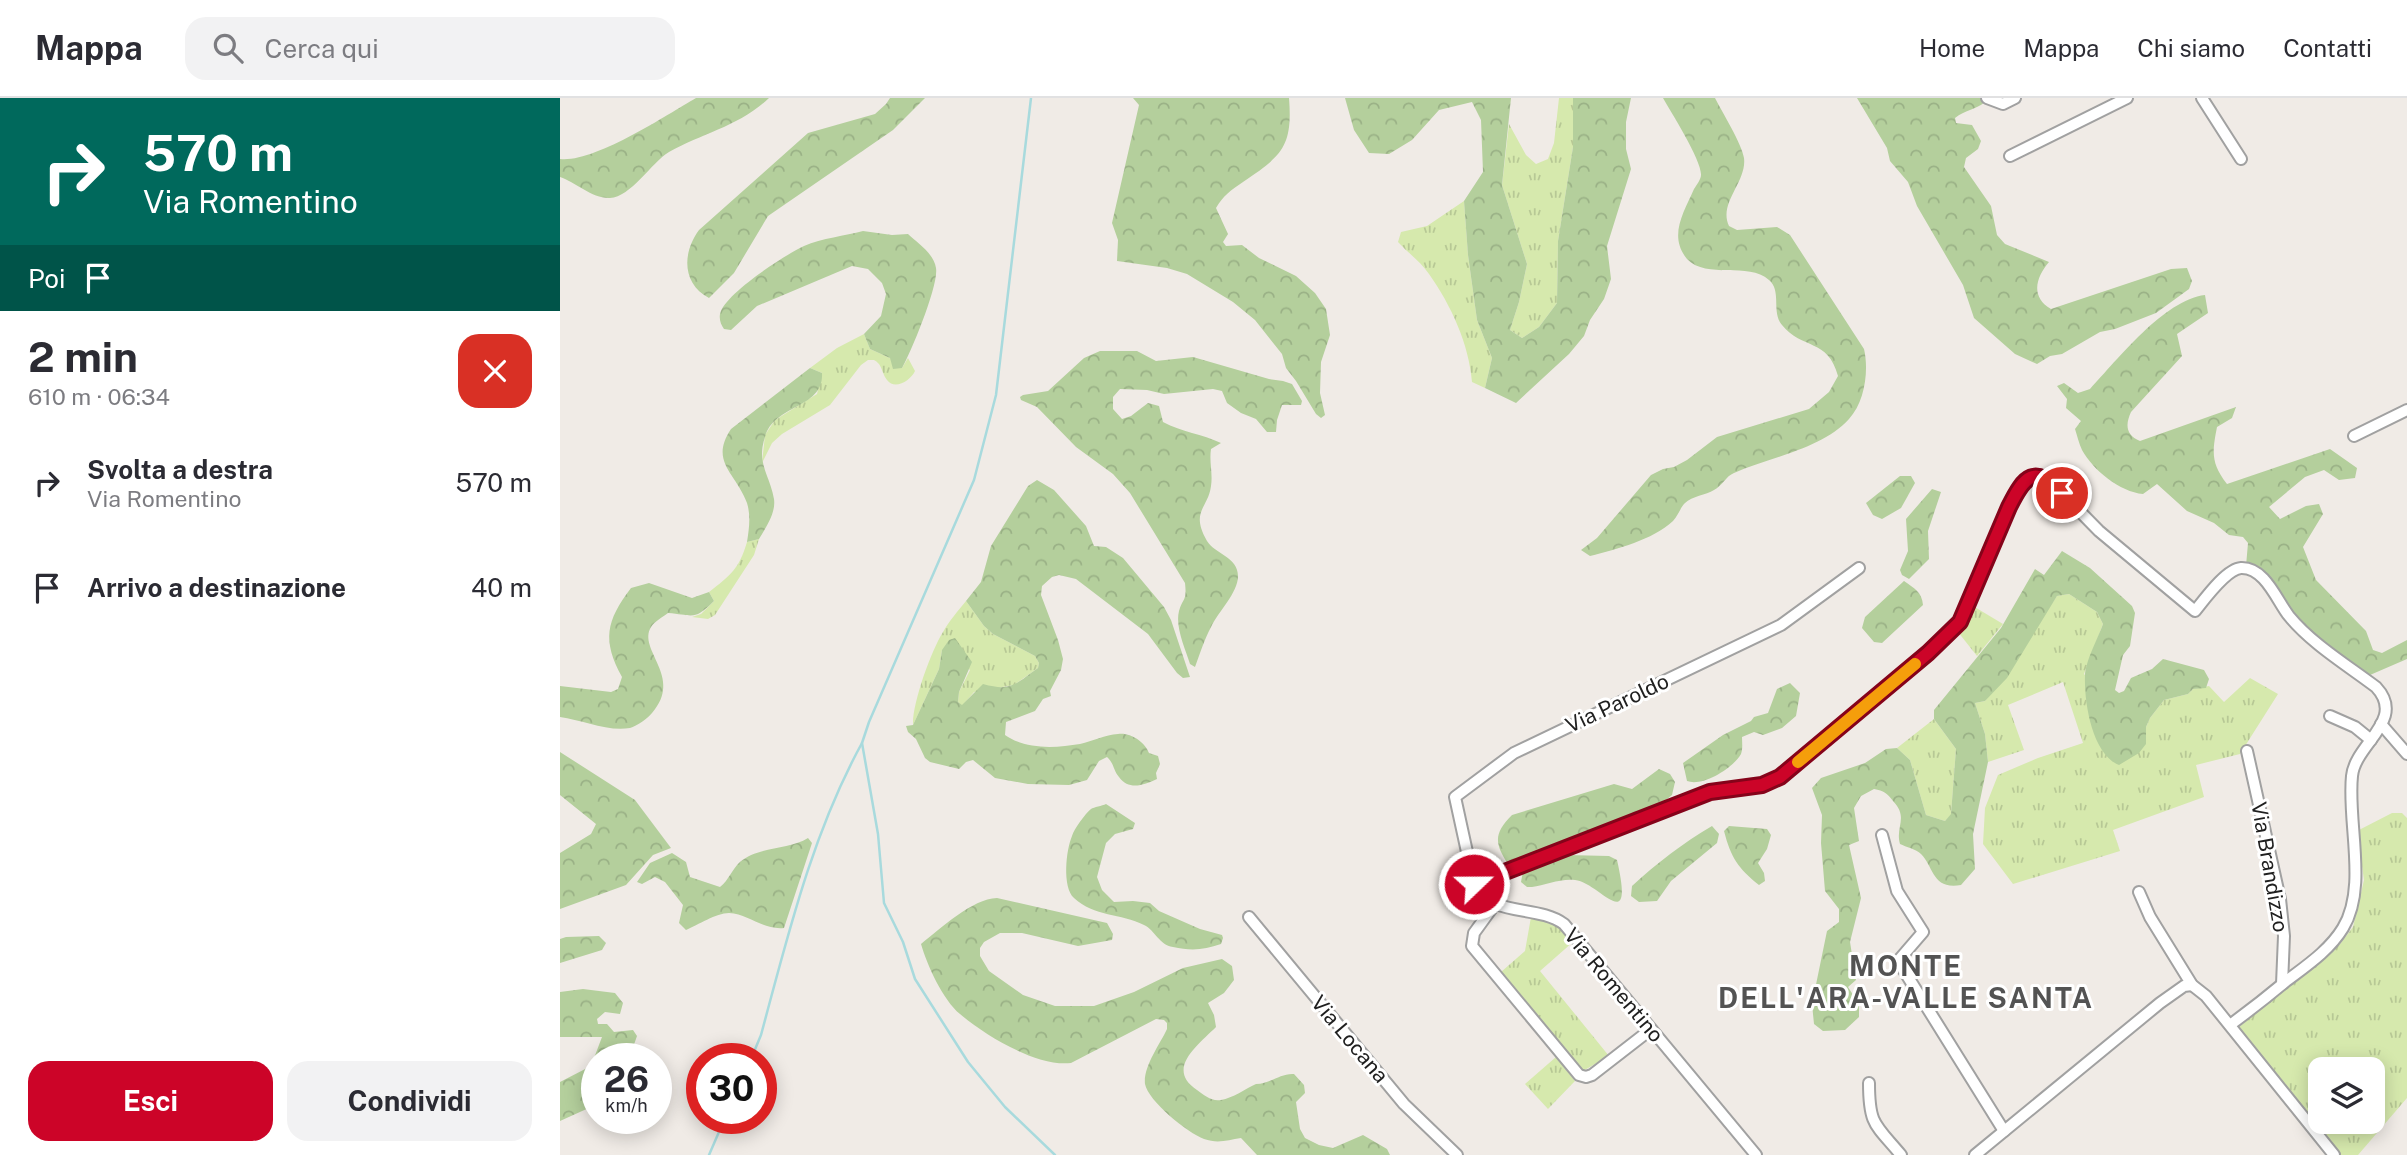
<!DOCTYPE html>
<html lang="it">
<head>
<meta charset="utf-8">
<style>
	body { margin:0; font-family:"Public Sans",sans-serif; background:#f2f2f3; color:#2b2b33; height:100vh; display:flex; flex-direction:column; font-size:26px; white-space:nowrap }
	* { box-sizing:border-box; margin:0 }
	p { font-size:23px; color:#7c7c81 }
	.icon { flex:none; width:38px; height:38px; fill:none; stroke:currentColor; stroke-width:2; stroke-linecap:round; stroke-linejoin:round }
	.map { position:relative; flex:1; overflow:hidden }
	.panel { display:flex; flex-direction:column; background:#fff; width:560px }
	.panel>* { flex:none }
	.banner { background:#00695c; color:#fff; overflow:hidden }
	.fabs { position:absolute; left:1748px; top:959px; display:grid; gap:14px }
	.fabs a { display:grid; place-items:center; width:77px; height:77px; border-radius:14px; background:#fff; box-shadow:0 4px 18px #0003; font-size:35px }
	.speed { position:absolute; left:21px; top:945px; display:flex; gap:14px; font-size:35px; font-weight:700; text-align:center }
	.speed>* { display:grid; place-content:center; width:91px; height:91px; border-radius:50%; background:#fff; box-shadow:0 4px 18px #0003; line-height:1 }
	.speed small { font-size:18px; font-weight:400 }
	.speed .limit { border:10px solid #d22; background:#fff; color:#111 }
	.pin { position:absolute; display:grid; place-items:center; width:60px; height:60px; color:#fff; margin:-30px; border:4px solid #fff; border-radius:50%; box-shadow:0 2px 7px #0007 }
	.me { position:absolute; width:77px; margin:-38px; rotate:68deg; stroke-linejoin:round; filter:drop-shadow(0 0 5px #0008) }
	.turn { display:flex; align-items:center; gap:24px; height:147px; padding:0 28px; font-size:32px }
	.turn .icon { width:91px; height:91px; stroke-width:2.5 }
	.turn b { display:block; font-size:49px; line-height:60px }
	.then { display:flex; align-items:center; height:66px; padding:0 28px; background:#0003; gap:14px; font-size:26px }
	.round { display:grid; place-items:center; flex:none; width:74px; height:74px; border-radius:21px; background:#f2f2f3 }
	.head { display:flex; align-items:center; justify-content:space-between; height:119px; padding:0 28px }
	h1 { font-size:42px; font-weight:700; line-height:52px }
	.primary-button { display:flex; gap:14px; margin-top:auto; padding:14px 28px }
	.primary-button a { flex:1; height:80px; border-radius:21px; background:#cc0428; color:#fff; font-size:28px; font-weight:700; line-height:80px; text-align:center }
	.primary-button a+a { background:#f2f2f3; color:#2b2b33 }
	ul { padding:0; list-style:none }
	li { display:flex; align-items:center; gap:21px; height:105px; padding:0 28px }
	li div { flex:1 }
	li b { display:block; font-size:26px }
	li em { font-style:normal }
	header { display:flex; align-items:center; gap:42px; box-sizing:border-box; height:98px; padding:0 35px; background:#fff; border-bottom:2px solid #e1e1e2 }
	header strong { font-size:33px }
	nav { display:flex; gap:38px; margin-inline-start:auto; font-size:24px }
	.search { width:490px; height:63px; background:#f2f2f3; display:flex; align-items:center; gap:18px; box-sizing:border-box; padding:0 24px; border-radius:21px; color:#7c7c81; font-size:26px }
	main { display:flex; flex:1; min-height:0 }
	.map>svg:first-child { display:block }
	.grass { fill:url(#grass-tufts); fill-rule:evenodd }
	.forest { fill:url(#forest-crowns) }
	.lines { fill:none; stroke-linecap:round; stroke-linejoin:round }
	.stream { stroke:#a8dadd; stroke-width:2.5 }
	.minor-casing { stroke:#a1a1a1; stroke-width:14 }
	.minor { stroke:#fff; stroke-width:10 }
	.route-casing { stroke:#85031a; stroke-width:18 }
	.route { stroke:#cc0428; stroke-width:12 }
	.slow { stroke:#f59e0b; stroke-width:12 }
	.labels { text-anchor:middle; dominant-baseline:central; stroke-width:6; stroke-linejoin:round; paint-order:stroke }
	.street-label { font-size:21px; fill:#202020; stroke:#fff }
	.district-label { font-size:28px; font-weight:bold; letter-spacing:2px; fill:#535353; stroke:#fff }
</style>
</head>
<body>
<header>
<strong>Mappa</strong>
<div class="search"><svg class="icon" aria-label="search" viewBox="0 0 24 24"><circle cx="10" cy="10" r="6"/><path d="M15 15l6 6"/></svg>Cerca qui</div>
<nav><a>Home</a><a>Mappa</a><a>Chi siamo</a><a>Contatti</a></nav>
</header>
<main>
<section class="panel">
<div class="banner">
<div class="turn"><svg class="icon" aria-label="right" viewBox="0 0 24 24"><path d="M7 20v-9h11M14 6l5 5-5 5"/></svg><div><b>570 m</b>Via Romentino</div></div>
<div class="then">Poi<svg class="icon" aria-label="arrive" viewBox="0 0 24 24"><path d="M6 21V4h12l-3 4 3 4H6"/></svg></div>
</div>
<div class="head"><div><h1>2 min</h1><p>610 m · 06:34</p></div><a class="round" style="background:#d93025;color:#fff"><svg class="icon" aria-label="close" viewBox="0 0 24 24"><path d="M6 6l12 12M18 6L6 18"/></svg></a></div>
<ul>
<li><svg class="icon" aria-label="right" viewBox="0 0 24 24"><path d="M7 20v-9h11M14 6l5 5-5 5"/></svg><div><b>Svolta a destra</b><p>Via Romentino</p></div><em>570 m</em></li>
<li><svg class="icon" aria-label="arrive" viewBox="0 0 24 24"><path d="M6 21V4h12l-3 4 3 4H6"/></svg><div><b>Arrivo a destinazione</b></div><em>40 m</em></li>
</ul>
<div class="primary-button"><a>Esci</a><a>Condividi</a></div>
</section>
<div class="map">
<svg width="1847" height="1057" viewBox="0 0 1847 1057">
	<defs>
		<pattern id="grass-tufts" width="24" height="20" patternUnits="userSpaceOnUse" patternTransform="scale(1.75)"><rect width="24" height="20" fill="#d6e9ad"/><path d="M3 7l-1-3M5 7V3M7 7l1-3M15 17l-1-3M17 17v-4M19 17l1-3" fill="none" stroke="#b7c895"/></pattern>
		<pattern id="forest-crowns" width="20" height="18" patternUnits="userSpaceOnUse" patternTransform="scale(1.75)"><rect width="20" height="18" fill="#b4cf9c"/><path d="M2 6a3 3 0 1 1 6 0M12 15a3 3 0 1 1 6 0" fill="none" stroke="#9ab186"/></pattern>
	</defs>
	<rect width="100%" height="100%" fill="#f0ebe6"/>
	<g class="grass">
		<path d="M999 0H1013V49L998 143 997 205 979 229 962 240 950 232 959 204 967 166 942 87 949 26 966 57 976 66 988 61 994 45Z"/>
		<path d="M904 103 908 157 917 222 932 260 925 290 912 284C909 246 891 207 869 176 861 164 848 155 838 144L841 134 867 128Z"/>
		<path d="M304 236 310 251 330 260 342 270 348 260 355 273C351 282 335 293 327 282 323 277 322 270 319 266 315 261 313 262 308 262L301 267 270 307 222 336 212 345 202 365 205 337 215 322 257 296 262 275 250 270 277 250Z"/>
		<path d="M199 441 194 457 155 517 148 521 132 519 141 516 154 503 149 494C171 477 179 471 187 444Z"/>
		<path d="M1509 496 1537 514 1543 526 1524 576 1586 646V629L1590 620 1604 602 1628 596 1633 591 1649 588 1664 604 1690 580 1718 596 1680 656 1636 667 1644 699 1553 732 1560 753 1453 786 1423 746 1425 710 1438 677 1478 660 1523 645 1503 584 1448 607 1464 652 1428 664 1425 636 1415 605 1425 603 1497 498Z"/>
		<path d="M406 503 424 528 433 536 475 558 479 565 478 570 454 587 414 594 402 608 398 604 399 594 410 572 382 552 379 571 353 627C352 606 371 553 383 534 389 523 398 513 406 503Z"/>
		<path d="M1413 508 1443 526 1417 558 1398 534Z"/>
		<path d="M1374 621 1396 651 1391 717 1385 723 1366 717 1350 662 1337 650Z"/>
		<path d="M1832 715H1842L1847 720V1000L1798 1057H1778L1679 929 1780 846 1793 829 1804 782 1797 733ZM1760 971H1813V1024H1760Z"/>
		<path d="M971 819 996 827 1013 844 980 873 1049 958 1023 973 941 874 965 853Z"/>
		<path d="M996 959 1015 983 988 1011 965 986Z"/>
	</g>
	<g class="forest">
		<path d="M136 0H209C180 28 143 35 109 54 91 65 71 99 50 100 33 101 15 84 0 79V61C34 65 105 18 136 0Z"/>
		<path d="M330 0H365L333 32 208 118 174 175 149 200C122 186 122 155 139 132L248 35 315 16 326 6Z"/>
		<path d="M573 0H729C733 50 721 58 683 84 671 92 663 98 656 110L668 136 663 144 666 148 682 147 699 160 736 178 755 195 766 211 770 237 761 264 760 295 765 317 761 320 756 316 736 283 726 270 722 256 695 222 673 204 627 176 607 170 557 163 558 142 552 125 579 7Z"/>
		<path d="M785 0H951L942 87 967 166 959 204 950 232 962 240 979 229 997 205 998 143 1013 49V0H1071L1066 24V51L1071 71 1047 148 1051 181 1044 201 1030 222 1024 238 1009 256 956 305 925 290 932 260 917 222 908 157 904 103 923 74 921 22 912 4 879 12 852 42 829 56 809 55 794 32Z"/>
		<path d="M1103 0H1155C1162 14 1182 46 1184 60 1187 84 1158 105 1169 128L1177 132 1217 129 1230 137 1304 251C1309 272 1305 304 1289 321 1262 351 1210 359 1174 375 1166 378 1162 388 1154 392 1146 397 1132 398 1125 405 1120 410 1118 418 1113 423 1092 442 1058 451 1030 458L1021 452 1037 440 1091 377 1103 371 1114 369 1127 362 1157 339 1249 311 1269 294 1278 278C1268 240 1242 252 1222 227 1211 214 1222 193 1209 182 1188 163 1147 182 1127 161 1108 138 1124 114 1134 91 1136 88 1141 81 1141 77 1142 63 1111 14 1103 0Z"/>
		<path d="M1297 0H1420L1425 4C1415 12 1405 12 1395 20L1396 25 1412 27 1421 43 1418 51 1406 60 1404 69 1431 108 1437 137 1445 146 1489 164C1476 179 1470 199 1491 211L1611 171 1627 170 1632 183 1629 191 1596 215 1555 231 1540 234 1502 256 1490 258 1477 266 1455 256 1414 220 1403 187 1357 108 1348 84 1330 63 1327 50Z"/>
		<path d="M303 133 332 137 348 136C358 145 374 156 376 170 379 187 351 254 342 270L333 271 330 260 310 251 304 236 321 218 326 196 322 185 308 171 292 168 197 208 171 232 164 231C161 227 159 222 160 216 164 196 225 157 244 148 262 140 285 138 303 133Z"/>
		<path d="M1645 197 1648 215 1617 236 1622 258 1571 314C1565 327 1566 337 1580 343L1676 309 1672 320 1657 329C1652 355 1651 365 1667 386L1770 351 1797 370 1795 380 1779 382 1764 372 1745 379 1709 409 1720 421 1746 408 1759 406 1763 416 1743 449 1756 482 1806 533 1813 552 1822 555 1847 542V561L1810 577 1748 533 1686 468 1688 445 1683 439 1669 437 1654 425 1627 413 1597 386 1583 396C1560 394 1533 372 1522 352 1519 346 1517 337 1515 331L1521 323 1506 310 1507 301 1497 288 1504 285 1518 295 1530 291C1558 261 1604 202 1645 197Z"/>
		<path d="M540 253H577L596 263 633 259 709 281 723 283 732 286 742 303 741 307H722L717 322 716 334H707L696 321 681 315 667 305 662 293 653 291 604 296 587 292 560 291 553 299V311L562 321 571 318 588 305 599 308 603 324C622 334 642 336 661 345L651 351C649 364 653 375 651 388 648 411 630 413 647 443 655 456 678 459 678 478 678 495 658 514 651 529 644 542 640 556 635 569L630 566C625 550 615 529 619 513 623 499 627 504 625 485L570 395 553 376 516 349 477 309 461 302 460 299 463 297 488 293 524 260Z"/>
		<path d="M250 270 262 275C264 311 214 306 205 339 196 366 210 377 214 401 216 415 206 429 199 441L187 444C189 431 191 418 187 405 176 375 149 364 171 331Z"/>
		<path d="M1340 378H1351L1355 385 1341 410 1322 421 1313 417 1306 405Z"/>
		<path d="M477 382 494 392 526 428 534 448 546 449 563 460 604 509 611 522 630 579 623 580 617 575 588 536 516 481 499 477 492 479 482 488 481 497 498 542 503 561 501 572 490 593 491 598 483 601 475 613 446 624 445 637C466 652 496 650 520 646 533 643 545 637 558 636 570 634 585 644 589 655L598 658 600 666 596 675 597 681C584 687 569 693 559 679 553 672 554 665 547 659L539 663 527 682 509 687 468 686 435 680 413 662 406 664 399 671 370 664 365 660 356 641 348 634 346 628 353 627 379 571 382 552 389 542 395 540 412 564 399 594 398 604 402 607 423 586C452 594 455 586 478 570L479 565 475 558 433 536 424 528 406 503 421 484 431 448 468 388Z"/>
		<path d="M1372 391 1381 394 1368 433 1369 461 1349 481 1342 477 1340 472 1348 453 1346 421Z"/>
		<path d="M1502 453 1530 470 1572 508 1575 515 1570 548 1563 557 1555 592 1559 595 1564 593 1571 580 1592 571 1603 561 1644 572 1649 581 1646 590 1633 591 1628 596 1604 602 1590 620 1586 629V646L1579 655 1559 667C1532 656 1524 604 1525 578 1525 564 1538 540 1543 526L1537 514 1509 496 1497 498 1447 580 1425 603 1415 605 1425 636 1428 664 1413 736 1415 771 1401 787C1372 792 1374 769 1361 756 1356 751 1346 749 1340 746 1335 728 1349 720 1333 703 1327 695 1324 693 1314 691L1301 698 1294 710 1299 743 1289 747 1301 800 1290 844 1296 882 1288 889 1299 906V919L1285 932 1263 933 1254 926 1252 906 1267 833 1279 824V811L1265 793 1261 745 1262 717 1252 690 1261 680 1305 665 1326 651 1337 650 1350 662 1366 717 1385 723 1391 716 1396 651 1374 621V612L1441 530 1475 471 1484 477Z"/>
		<path d="M1344 483C1354 490 1362 494 1363 507L1322 545 1314 544 1302 530 1305 519Z"/>
		<path d="M89 485 132 500 149 494 154 503C134 523 134 517 108 515 103 519 95 523 91 529 77 552 124 579 92 615 88 620 77 628 70 630 48 634 22 622 0 619V588L51 594 58 591 62 579C42 542 46 523 71 490Z"/>
		<path d="M1230 585 1240 595 1236 618 1222 630 1203 637 1194 634 1182 639C1182 645 1183 650 1181 656 1173 670 1143 689 1127 683L1123 665 1163 637 1191 623 1194 619 1208 615 1217 591Z"/>
		<path d="M0 654 75 702 111 750 93 757 66 787 0 811V755L31 736 36 726 0 697Z"/>
		<path d="M1099 671 1110 676 1115 684 1112 697 1100 707 953 765 948 766C934 745 934 735 952 717L1054 686 1072 691Z"/>
		<path d="M546 706 575 725 573 731 555 736 546 745 537 779 542 792 554 804 573 803 590 805 599 813 640 831 662 837 663 840 661 846C644 852 631 853 613 849 599 847 595 832 584 827 561 815 534 819 514 800 502 789 506 752 512 738 514 731 525 716 531 711 534 709 542 708 546 706Z"/>
		<path d="M1152 728 1159 736 1157 745 1111 783 1097 803 1079 804 1071 798 1072 788C1097 765 1123 745 1152 728Z"/>
		<path d="M1169 728 1207 731 1211 737 1207 751 1198 765 1204 775 1205 783 1199 787C1178 770 1171 760 1164 733Z"/>
		<path d="M248 740 252 745 224 830C202 832 189 816 169 815 156 815 138 827 126 832L119 825 123 807 105 784 95 779 82 786 77 784 90 765 112 755 126 764 130 779 160 789C169 782 172 771 180 764 198 748 229 752 248 740Z"/>
		<path d="M1007 757 1049 758 1057 762C1075 841 1039 784 1015 782 1002 780 985 787 972 789H967L961 784 963 773Z"/>
		<path d="M437 800 547 825 553 836 552 842 518 848 462 835H440L424 844 420 850V858L429 873 463 897 495 908H534L574 894 623 870 662 861 672 868 674 882 664 895 648 905 654 917 656 929C638 947 605 971 637 992 644 997 652 1004 661 1002 673 1000 685 991 696 986 710 986 720 975 734 976L744 987 745 995 736 1004 740 1031 745 1040 759 1047 773 1050 803 1037 827 1051 830 1057H697L681 1040C668 1042 658 1046 644 1041 628 1035 588 1003 585 986 583 969 600 946 607 931V925L604 922 596 921 511 965C477 969 426 938 400 916 383 902 367 867 361 846 381 830 412 801 437 800Z"/>
		<path d="M39 838 46 845 42 852 0 865V841L6 839Z"/>
		<path d="M23 891 55 895 63 905 60 916 45 914 37 921 38 926H47L54 934 73 932 77 938 69 961H37V1003L31 1009 0 1023V984L31 968 42 939H0V894Z"/>
	</g>
	<g class="lines">
		<g class="stream">
			<path d="M471 0 436 297 414 382 309 624 302 645 318 736 324 805 343 844 355 881 408 964 445 1009 495 1057"/>
			<path d="M191 961 201 937C228 837 252 736 302 645"/>
			<path d="M149 1057 165 1020"/>
		</g>
		<g class="minor-casing">
			<g id="minor">
				<path d="M1427 0 1443 6 1455 0"/>
				<path d="M1642 0 1681 61"/>
				<path d="M1450 58 1567 0"/>
				<path d="M1794 338 1847 312"/>
				<path d="M1770 618 1795 629 1811 642"/>
				<path d="M1821 626 1847 656"/>
				<path d="M1687 653 1720 801 1724 838 1722 886"/>
				<path d="M1322 737 1337 793 1363 834 1338 863 1444 1033"/>
				<path d="M914 786 895 699 954 655 1221 527 1299 470"/>
				<path d="M1579 794 1590 819 1632 887 1646 898 1774 1057"/>
				<path d="M935 806 914 835 912 848 1019 977 1026 979 1032 977 1090 932"/>
				<path d="M689 819 844 1006 897 1057"/>
				<path d="M1309 985C1309 1027 1315 1026 1341 1057"/>
				<path d="M1196 1057 1004 826C977 806 931 820 914 786L1150 694 1202 686 1220 679 1368 555 1400 524 1457 392 1467 382 1476 377 1487 380 1539 433 1635 513C1644 502 1666 471 1681 470 1705 469 1717 503 1729 518 1752 546 1787 567 1816 589 1847 622 1795 646 1792 678 1787 724 1808 789 1783 830 1769 853 1746 868 1725 884 1707 899 1689 913 1670 927"/>
				<path d="M1415 1057 1600 905 1624 888 1632 887"/>
			</g>
		</g>
		<use href="#minor" class="minor"/>
	</g>
	<g class="lines">
		<g class="route-casing">
			<path id="route" d="M914 786 1150 694 1202 687 1220 679 1368 555 1400 524 1449 409C1465 377 1474 367 1502 395"/>
		</g>
		<use href="#route" class="route"/>
		<path class="slow" d="M1238 664 1355 566"/>
	</g>
	<g class="labels">
		<g class="street-label">
			<text transform="translate(1057 605) rotate(-25)">Via Paroldo</text>
			<text transform="translate(1710 769) rotate(80)">Via Brandizzo</text>
			<text transform="translate(1054 887) rotate(50)">Via Romentino</text>
			<text transform="translate(790 941) rotate(50)">Via Locana</text>
		</g>
		<g class="district-label">
			<text x="1346" y="867">MONTE<tspan x="1346" dy="32">DELL'ARA-VALLE SANTA</tspan></text>
		</g>
	</g>
</svg>
<div class="fabs">
<a><svg class="icon" aria-label="layers" viewBox="0 0 24 24"><path d="M12 4l9 5-9 5-9-5zM3 14l9 5 9-5"/></svg></a>
</div>
<div class="speed"><div>26<small>km/h</small></div><div class="limit">30</div></div>
<div class="pin" style="left:1502px;top:395px;background:#d93025"><svg class="icon" aria-label="arrive" viewBox="0 0 24 24"><path d="M6 21V4h12l-3 4 3 4H6"/></svg></div>
<svg class="me" style="left:914px;top:786px" viewBox="-20 -20 40 40"><circle r="17" fill="#cc0428" stroke="#fff" stroke-width="3"/><path d="M0-11L8 9 0 5-8 9z" fill="#fff"/></svg>
</div>
</main>
</body>
</html>
